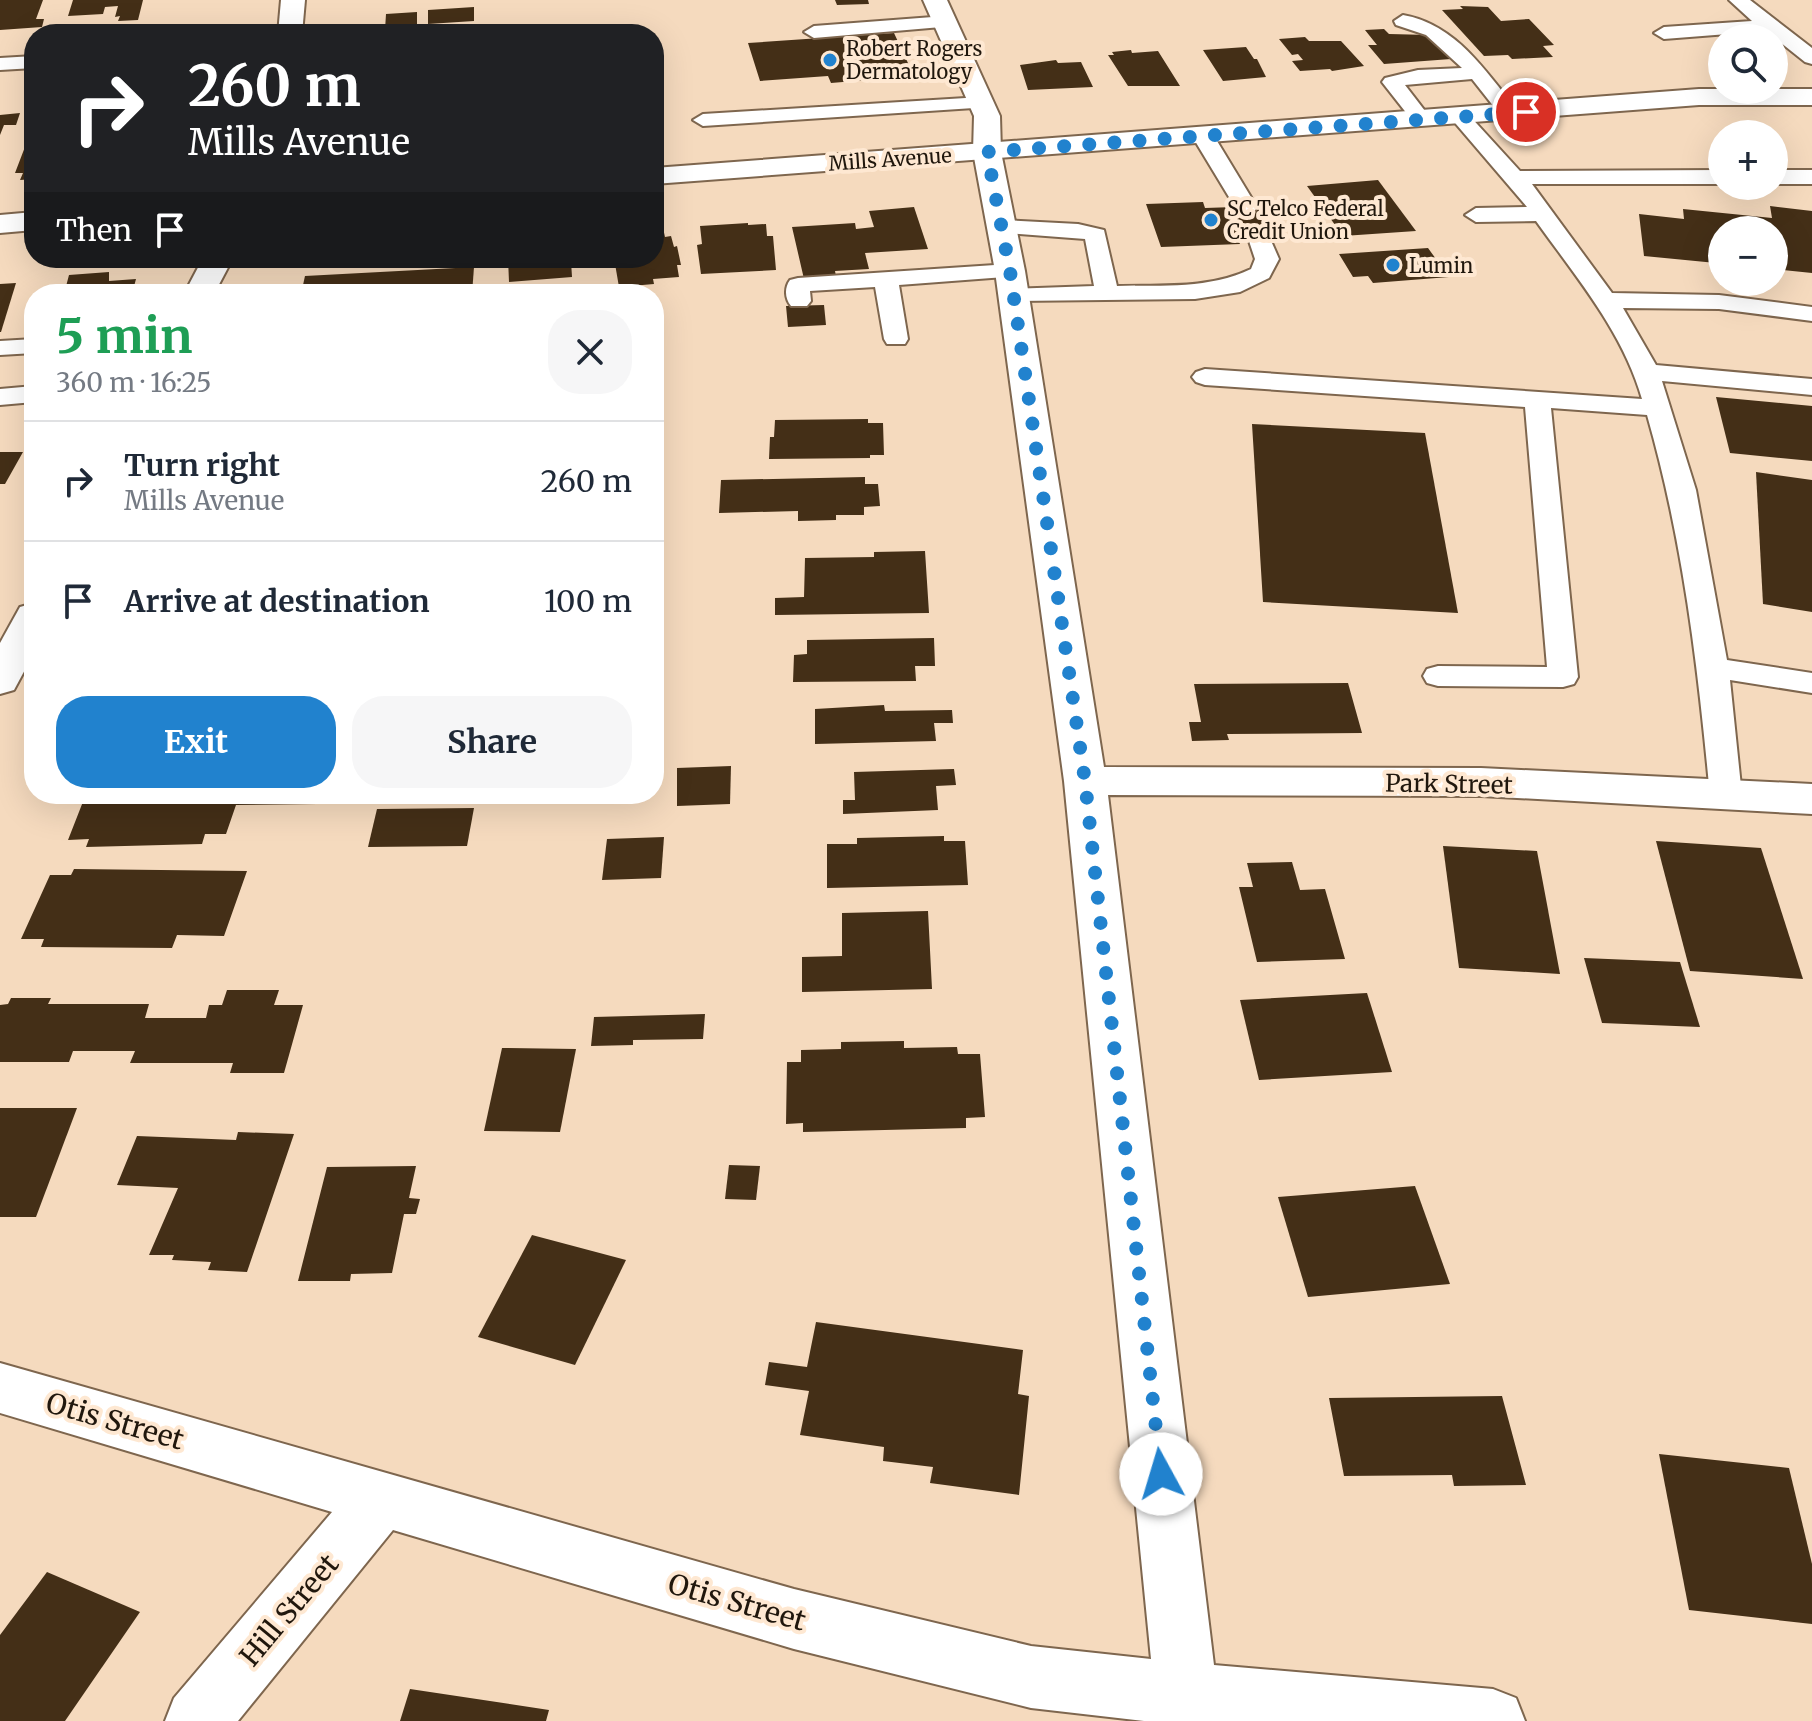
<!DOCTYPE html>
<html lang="en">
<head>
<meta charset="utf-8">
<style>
	body { margin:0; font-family:Merriweather,serif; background:#f6f6f7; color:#1f2937; height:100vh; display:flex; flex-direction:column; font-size:30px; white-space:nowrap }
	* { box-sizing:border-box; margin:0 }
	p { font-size:26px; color:#747a83 }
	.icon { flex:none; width:44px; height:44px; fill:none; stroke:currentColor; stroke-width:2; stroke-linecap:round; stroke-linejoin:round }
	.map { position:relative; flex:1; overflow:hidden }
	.panel { position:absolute; left:24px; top:284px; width:640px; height:520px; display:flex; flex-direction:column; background:#fff; border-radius:32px; box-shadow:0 8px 32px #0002 }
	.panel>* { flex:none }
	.guide { position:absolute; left:24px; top:24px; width:640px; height:244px; border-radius:32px; box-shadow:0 8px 32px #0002; background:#202124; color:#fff; overflow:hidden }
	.controls { position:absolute; left:1708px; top:24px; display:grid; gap:16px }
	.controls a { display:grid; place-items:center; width:80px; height:80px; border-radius:50%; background:#fff; box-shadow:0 8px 32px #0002; font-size:40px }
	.pin { position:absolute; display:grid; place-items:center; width:68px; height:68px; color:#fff; margin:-34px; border:4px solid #fff; border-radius:50%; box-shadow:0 2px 8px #0007 }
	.me { position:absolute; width:88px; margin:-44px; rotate:354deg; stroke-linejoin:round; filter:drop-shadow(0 0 6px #0008) }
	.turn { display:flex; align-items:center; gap:28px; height:168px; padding:0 32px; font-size:36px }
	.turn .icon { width:104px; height:104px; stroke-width:2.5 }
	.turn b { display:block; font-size:56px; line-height:68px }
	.then { display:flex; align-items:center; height:76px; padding:0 32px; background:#0003; gap:16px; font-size:30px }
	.round { display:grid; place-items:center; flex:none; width:84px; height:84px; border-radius:32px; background:#f6f6f7 }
	.overview { display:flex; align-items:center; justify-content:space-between; height:136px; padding:0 32px }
	h1 { font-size:48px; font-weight:700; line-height:60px; color:#1e9e55 }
	.action { display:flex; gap:16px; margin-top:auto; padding:16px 32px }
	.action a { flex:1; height:92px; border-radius:32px; background:#2182ce; color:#fff; font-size:32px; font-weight:700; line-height:92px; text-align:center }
	.action a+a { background:#f6f6f7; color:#1f2937 }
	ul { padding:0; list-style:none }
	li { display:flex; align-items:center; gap:24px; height:120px; padding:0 32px; border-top:2px solid #e0e1e3 }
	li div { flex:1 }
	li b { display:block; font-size:30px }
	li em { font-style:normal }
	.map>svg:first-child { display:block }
	.building { fill:#442f17 }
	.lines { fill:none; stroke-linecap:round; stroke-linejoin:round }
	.lane-casing { stroke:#7e664e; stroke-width:4 }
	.street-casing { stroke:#7e664e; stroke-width:4 }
	.primary-casing { stroke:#7e664e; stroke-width:4 }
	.lane { fill:#fff; fill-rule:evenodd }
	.street { fill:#fff; fill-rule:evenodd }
	.primary { fill:#fff; fill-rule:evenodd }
	.route { stroke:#2182ce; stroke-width:14; stroke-dasharray:0 25.2 }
	.poi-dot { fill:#2182ce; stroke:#fee8d2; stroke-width:3 }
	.labels { text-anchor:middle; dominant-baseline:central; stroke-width:8; stroke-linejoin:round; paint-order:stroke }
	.far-poi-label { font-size:20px; fill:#20170d; stroke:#fee8d2; text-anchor:start }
	.far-street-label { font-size:20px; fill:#20170d; stroke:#fee8d2 }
	.street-label { font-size:24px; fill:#20170d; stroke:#fee8d2 }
	.near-street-label { font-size:28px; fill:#20170d; stroke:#fee8d2 }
</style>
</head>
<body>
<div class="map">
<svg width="1812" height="1721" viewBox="0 0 1812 1721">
	<rect width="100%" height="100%" fill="#f5dabe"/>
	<g class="building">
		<path d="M0 0H43L36 19H44L42 27 0 30Z"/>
		<path d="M73 0H143L138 20 118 21 120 16 115 17 118 6 105 7 103 14 68 16Z"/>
		<path d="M835 0H868L869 4 837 5Z"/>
		<path d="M1460 6 1488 7 1501 21 1529 19 1554 45 1543 46 1553 57 1512 59 1508 55 1484 56 1442 10 1463 9Z"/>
		<path d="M474 7V21L428 24V10Z"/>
		<path d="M417 12V28L385 30 386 14Z"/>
		<path d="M198 27 197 34H163L164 29Z"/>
		<path d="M1384 29 1389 34 1429 35 1451 59 1384 64 1368 45H1377L1365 30Z"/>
		<path d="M894 33 914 76 831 83 828 76 760 81 748 43Z"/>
		<path d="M1305 37 1309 41H1341L1364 66 1332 71 1330 69 1300 71 1292 61 1303 60 1298 54 1292 55 1279 39Z"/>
		<path d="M1246 47 1254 59H1257L1266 77 1223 81 1203 50Z"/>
		<path d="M1131 50 1132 53 1158 51 1180 86H1128L1108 55H1114L1112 52Z"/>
		<path d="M1056 60 1058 63 1081 62 1093 87 1028 90 1020 65Z"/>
		<path d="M20 113 16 125H4L0 135V115Z"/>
		<path d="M28 139H34V179L20 180 23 173H15Z"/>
		<path d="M1378 180 1416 231 1343 236 1307 186Z"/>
		<path d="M1203 202 1205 208 1264 206 1275 231 1235 233 1240 244 1161 247 1146 204Z"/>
		<path d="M1770 206 1812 211V273L1774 269V230H1722V253L1714 252 1716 263 1644 256 1639 214 1684 219 1683 209 1772 218Z"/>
		<path d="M914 207 928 249 865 253 869 269 835 271 836 276 804 279 792 227 855 223 856 229 874 227 869 211Z"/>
		<path d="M748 223V225L766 224 767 236H773L776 270 701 274 697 245 702 244 700 226Z"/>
		<path d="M663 228 665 237 671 236 674 247 677 246 681 265H677L679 277 653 279 654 284 619 287 614 258H654V229Z"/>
		<path d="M1428 248 1449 277 1373 283 1368 276 1353 277 1339 254Z"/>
		<path d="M508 258H577V260L571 261 572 277 509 282Z"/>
		<path d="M474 267 472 294H301L305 276Z"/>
		<path d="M109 272V281L136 279 132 294H64L69 275Z"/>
		<path d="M16 283 1 332H0V284Z"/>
		<path d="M824 305 826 325 788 327 786 306Z"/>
		<path d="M1716 397 1812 406V461L1730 453Z"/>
		<path d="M868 419V423H883L884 455H870V458L769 459 770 437H774L775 420Z"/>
		<path d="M1252 424 1425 433 1458 613 1263 602Z"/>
		<path d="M0 452H23L5 484H0Z"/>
		<path d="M1756 472 1812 480V612L1763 604Z"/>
		<path d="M865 477V484H878L880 506 864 507V515H836V520L798 521V511L719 513 721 480Z"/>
		<path d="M925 551 929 613 775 615V598L804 597 805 558 874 557V552Z"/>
		<path d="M934 638 935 666H915L916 681 793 682 794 655 807 654V640Z"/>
		<path d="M1348 683 1362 733 1227 734 1229 740 1192 741 1189 722H1201L1194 684Z"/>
		<path d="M884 705 885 711 952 710 953 723H934L936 741 815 744V709Z"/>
		<path d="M731 766 730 804 677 806V768Z"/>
		<path d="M954 769 956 785 936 786 938 810 843 814V800H855L854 772Z"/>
		<path d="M86 794H320L317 804 236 805 226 834H205L202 844 86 847 89 839 68 840Z"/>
		<path d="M474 808 467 846 368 847 377 809Z"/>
		<path d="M944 836V841H965L968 885 827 888V844H857V838Z"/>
		<path d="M664 837 661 878 602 880 607 839Z"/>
		<path d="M1656 841 1761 848 1803 979 1690 971Z"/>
		<path d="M1443 846 1537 851 1560 974 1459 968Z"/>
		<path d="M1292 862 1300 890 1325 889 1345 959 1257 962 1239 887H1253L1247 863Z"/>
		<path d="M74 869 247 871 224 936 177 935 172 948 41 947 44 939H21L50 875H71Z"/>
		<path d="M928 911 932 989 802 992V957L842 956V913Z"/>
		<path d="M1584 958 1680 962 1700 1027 1602 1023Z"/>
		<path d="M227 990H279L274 1005H303L284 1073H230L233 1063H130L135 1051H73L69 1062H0V1005L8 1004 11 998H51L48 1004H149L145 1018H206L209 1005H222Z"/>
		<path d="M1367 993 1392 1072 1259 1080 1240 1000Z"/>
		<path d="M705 1014 703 1039 633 1040V1045L591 1046 594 1017Z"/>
		<path d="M904 1041V1048L957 1047 958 1054H980L985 1117 966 1118V1128L803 1132V1123L786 1124 787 1062H801V1050L841 1049V1042Z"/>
		<path d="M502 1048 576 1049 560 1132 484 1131Z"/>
		<path d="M0 1108H77L36 1217H0Z"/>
		<path d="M238 1132 294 1134 247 1272 208 1270 211 1262 172 1260 174 1255H149L178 1188 117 1185 137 1136 236 1140Z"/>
		<path d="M729 1165 760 1166 756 1200 725 1199Z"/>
		<path d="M416 1166 409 1198 420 1199 416 1214H404L392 1273 351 1274 350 1281H298L327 1167Z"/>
		<path d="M1415 1186 1450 1284 1308 1297 1278 1197Z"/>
		<path d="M532 1235 626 1260 575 1365 478 1337Z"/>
		<path d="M816 1322 1023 1350 1018 1394 1029 1396 1019 1495 930 1483 933 1467 883 1461 884 1447 800 1435 809 1391 765 1385 769 1362 807 1367Z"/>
		<path d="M1502 1396 1526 1485 1454 1486 1452 1475 1344 1476 1329 1398Z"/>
		<path d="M1659 1454 1789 1468 1812 1564V1624L1689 1610Z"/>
		<path d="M47 1572 140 1612 65 1721H0V1635Z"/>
		<path d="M410 1689 549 1710 546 1721H400Z"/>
	</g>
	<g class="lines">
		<g class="lane-casing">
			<g id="lane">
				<path d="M1729 0H1750L1812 48V64L1805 62 1766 31 1664 39 1654 33 1664 27 1752 21Z"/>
				<path d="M1403 15C1455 24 1485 70 1516 109L1519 113 1516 117H1502L1472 79 1405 85 1432 120 1429 124H1415L1382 82 1385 78 1418 70 1462 68 1426 35 1396 25 1394 21Z"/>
				<path d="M946 16 956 22 953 26 814 38 804 32 814 26Z"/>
				<path d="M34 56V68L0 70V58Z"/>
				<path d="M982 97 992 103 989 107 703 126 693 120 703 114Z"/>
				<path d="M1460 111 1467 113 1520 171 1722 170V184H1532L1612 293 1719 295 1812 307V321L1719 309 1623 308 1656 365 1812 379V395L1662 381 1696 490 1727 660 1812 673V693L1730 680 1742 796 1738 804 1726 807 1714 804 1710 796C1698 667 1683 540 1647 415L1551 408 1578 677 1574 684 1563 687 1438 686 1427 683 1423 676 1427 669 1438 666 1547 667 1525 407 1205 385 1196 382 1192 377 1196 372 1205 369 1642 399C1623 332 1576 277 1536 221L1476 222 1465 215 1476 208 1527 207 1450 117Z"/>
				<path d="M1203 130 1214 136 1257 207 1254 212H1238L1235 207 1192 136Z"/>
				<rect x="1774" y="170" width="38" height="14"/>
				<path d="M1003 220 1078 224 1104 230 1117 286C1164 285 1209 289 1251 269L1255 259 1246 232 1249 227H1265L1279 259 1269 278 1240 292 1195 299 1013 301 1005 299 1001 294 1005 289 1094 286 1085 239 995 232 992 227 995 222Z"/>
				<path d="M1010 264 1018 266 1022 271 1018 276 899 285 908 339 905 344H887L884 339 875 287 810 291 811 301 807 306H791C785 299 784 288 790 280L798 278Z"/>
				<path d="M34 339V353L0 355V341Z"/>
				<path d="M34 386V402L0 405V389Z"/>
			</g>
		</g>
		<g class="street-casing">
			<g id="street">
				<path d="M281 0H305L302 34H278Z"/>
				<path d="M923 0H947L1000 116 1001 152 1025 271 1104 767 1481 768 1812 784V814L1481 796 1108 795 1214 1665 1493 1689 1516 1698 1525 1721H1144L1031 1708 794 1649 393 1530 238 1721H165L174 1698 332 1512 0 1413V1363L794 1589 1031 1646 1151 1659 1064 781 995 271 973 152 974 116Z"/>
				<path d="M203 258H233L214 294H184Z"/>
				<path d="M34 603V653L14 690 0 694V643L20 607Z"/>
			</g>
		</g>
		<g class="primary-casing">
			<g id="primary">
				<path d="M1699 89H1812V105H1699L654 184V168Z"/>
				<path d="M34 212V230L0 233V215Z"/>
			</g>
		</g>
		<use href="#lane" class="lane"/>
		<use href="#street" class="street"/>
		<use href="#primary" class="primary"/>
	</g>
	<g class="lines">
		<path class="route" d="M1161 1474 1085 781 1010 271 987 152 1526 112"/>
	</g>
	<g class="poi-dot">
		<circle cx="830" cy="60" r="8"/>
		<circle cx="1211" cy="220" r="8"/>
		<circle cx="1393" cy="265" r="8"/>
	</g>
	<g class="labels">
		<g class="far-poi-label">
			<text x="846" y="48">Robert Rogers<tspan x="846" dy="23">Dermatology</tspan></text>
			<text x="1227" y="208">SC Telco Federal<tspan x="1227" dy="23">Credit Union</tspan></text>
			<text x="1409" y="265">Lumin</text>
		</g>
		<g class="far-street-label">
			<text transform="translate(890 159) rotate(-4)">Mills Avenue</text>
		</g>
		<g class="street-label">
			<text transform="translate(1449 784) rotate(1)">Park Street</text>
		</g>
		<g class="near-street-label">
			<text transform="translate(115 1421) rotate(16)">Otis Street</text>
			<text transform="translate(737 1602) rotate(16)">Otis Street</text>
			<text transform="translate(289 1610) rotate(-50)">Hill Street</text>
		</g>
	</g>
</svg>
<div class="controls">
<a><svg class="icon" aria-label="search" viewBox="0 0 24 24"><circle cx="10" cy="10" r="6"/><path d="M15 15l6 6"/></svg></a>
<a>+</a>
<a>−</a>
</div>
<div class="pin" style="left:1526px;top:112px;background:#d93025"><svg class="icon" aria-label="arrive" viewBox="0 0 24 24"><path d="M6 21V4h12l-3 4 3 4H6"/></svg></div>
<svg class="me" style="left:1161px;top:1474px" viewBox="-20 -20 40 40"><circle r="19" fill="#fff"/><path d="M0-13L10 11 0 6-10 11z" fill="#2182ce"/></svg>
<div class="guide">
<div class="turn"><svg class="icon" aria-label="right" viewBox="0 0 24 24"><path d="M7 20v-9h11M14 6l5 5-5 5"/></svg><div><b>260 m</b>Mills Avenue</div></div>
<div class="then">Then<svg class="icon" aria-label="arrive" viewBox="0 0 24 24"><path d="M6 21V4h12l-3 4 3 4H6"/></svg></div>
</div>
<section class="panel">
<div class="overview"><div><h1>5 min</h1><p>360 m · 16:25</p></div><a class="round"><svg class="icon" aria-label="close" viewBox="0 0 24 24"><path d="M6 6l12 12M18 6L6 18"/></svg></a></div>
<ul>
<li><svg class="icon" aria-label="right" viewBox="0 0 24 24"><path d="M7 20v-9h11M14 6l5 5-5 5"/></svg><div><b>Turn right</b><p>Mills Avenue</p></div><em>260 m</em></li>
<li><svg class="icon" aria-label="arrive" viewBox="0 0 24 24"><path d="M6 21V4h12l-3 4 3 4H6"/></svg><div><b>Arrive at destination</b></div><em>100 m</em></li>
</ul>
<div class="action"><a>Exit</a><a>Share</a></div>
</section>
</div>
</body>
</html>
